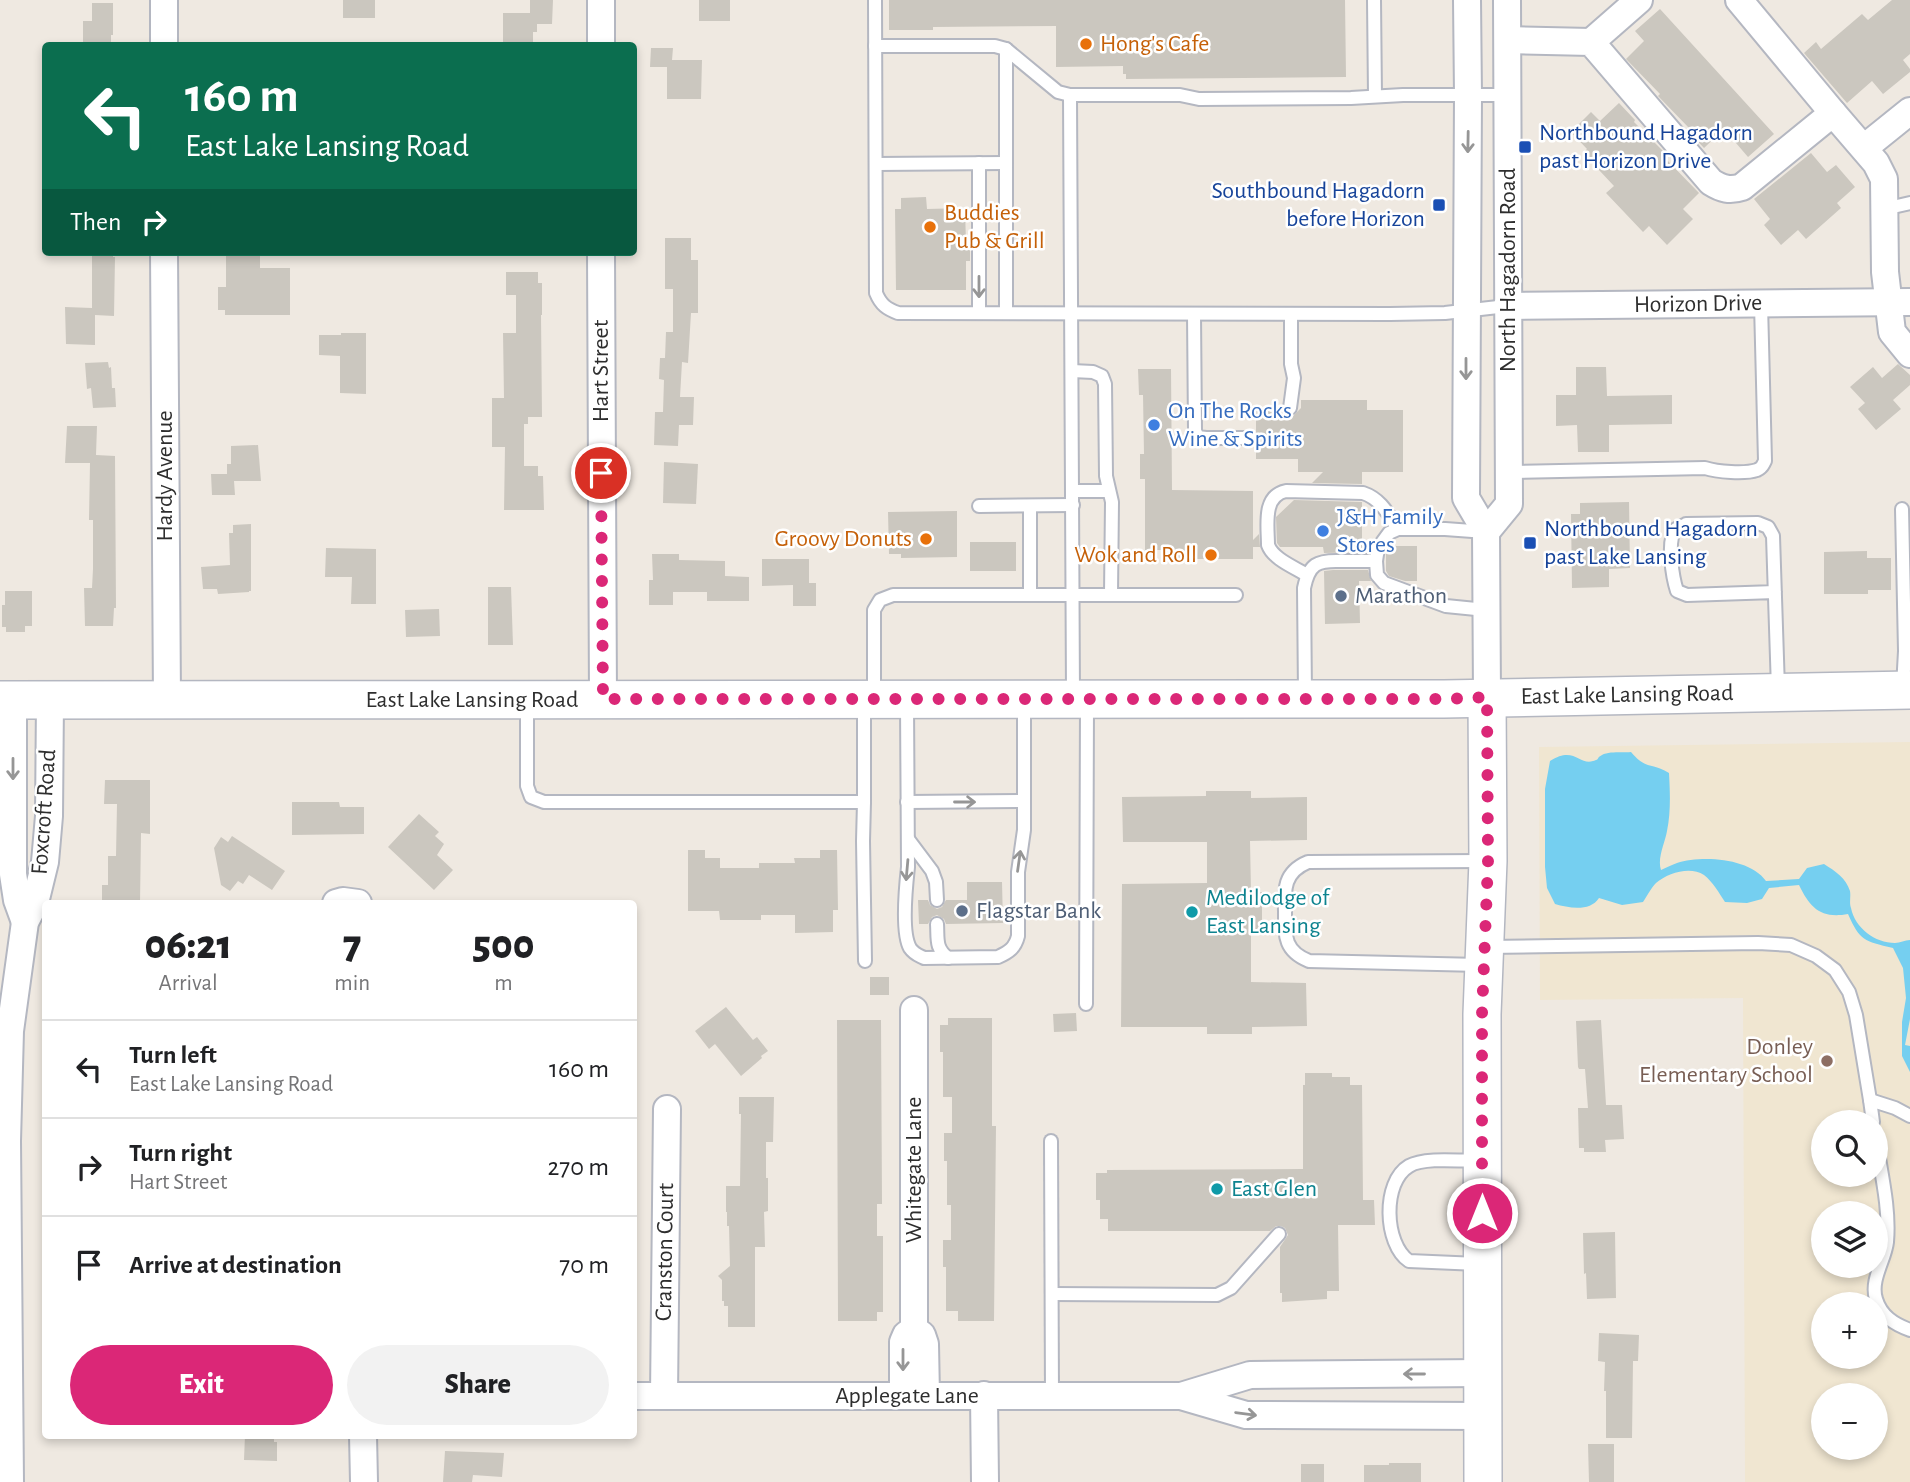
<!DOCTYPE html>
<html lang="en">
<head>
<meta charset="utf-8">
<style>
	body { margin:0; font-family:"Alegreya Sans",sans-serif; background:#f2f2f2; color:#202124; height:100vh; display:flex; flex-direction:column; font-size:26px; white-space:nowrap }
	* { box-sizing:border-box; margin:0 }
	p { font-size:23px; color:#757577 }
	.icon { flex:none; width:38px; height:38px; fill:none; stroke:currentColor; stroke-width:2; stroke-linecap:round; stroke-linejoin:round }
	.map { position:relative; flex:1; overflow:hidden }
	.details { position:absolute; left:42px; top:900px; width:595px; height:539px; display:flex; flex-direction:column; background:#fff; border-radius:7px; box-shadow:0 4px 10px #0003 }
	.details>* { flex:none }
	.hud { position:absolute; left:42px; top:42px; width:595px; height:214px; border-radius:7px; box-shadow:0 4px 10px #0003; background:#0b6e4f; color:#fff; overflow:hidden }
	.fabs { position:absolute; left:1811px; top:1110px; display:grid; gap:14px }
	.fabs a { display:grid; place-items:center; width:77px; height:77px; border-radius:50%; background:#fff; box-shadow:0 4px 10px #0003; font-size:35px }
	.pin { position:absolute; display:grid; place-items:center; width:60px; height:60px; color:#fff; margin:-30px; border:4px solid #fff; border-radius:50%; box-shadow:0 2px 7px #0007 }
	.me { position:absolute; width:77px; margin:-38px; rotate:0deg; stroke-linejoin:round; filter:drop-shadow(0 0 5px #0008) }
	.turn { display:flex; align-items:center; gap:24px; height:147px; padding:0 28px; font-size:32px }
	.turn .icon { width:91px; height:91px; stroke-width:2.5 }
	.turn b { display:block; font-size:49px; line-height:60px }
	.then { display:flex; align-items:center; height:66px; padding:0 28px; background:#0003; gap:14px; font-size:26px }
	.eta { display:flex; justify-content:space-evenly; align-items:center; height:119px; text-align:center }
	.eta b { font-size:42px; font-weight:800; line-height:49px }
	.cta { display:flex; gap:14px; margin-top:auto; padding:14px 28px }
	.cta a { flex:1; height:80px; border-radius:42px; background:#db2777; color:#fff; font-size:28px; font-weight:800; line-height:80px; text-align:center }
	.cta a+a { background:#f2f2f2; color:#202124 }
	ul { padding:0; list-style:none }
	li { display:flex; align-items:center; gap:21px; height:98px; padding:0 28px; border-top:2px solid #e0e0e0 }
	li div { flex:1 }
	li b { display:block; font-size:26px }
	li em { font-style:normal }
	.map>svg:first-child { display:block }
	.education { fill:#f0e6d1; fill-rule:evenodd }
	.water { fill:#75cff0 }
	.building { fill:#cbc7bf }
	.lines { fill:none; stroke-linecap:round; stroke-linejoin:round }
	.lane-casing { stroke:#b4b7c1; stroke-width:16 }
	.street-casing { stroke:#b4b7c1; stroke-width:30 }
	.secondary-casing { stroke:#b4b7c1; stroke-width:40 }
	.lane { stroke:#fff; stroke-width:12 }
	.street { stroke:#fff; stroke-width:26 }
	.secondary { stroke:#fff; stroke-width:37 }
	.oneway { stroke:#969696 }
	.route { stroke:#db2777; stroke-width:12; stroke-dasharray:0 21.6 }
	.food-dot { fill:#e8710a; stroke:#fff; stroke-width:2.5 }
	.transit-dot { fill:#1a4fb4; stroke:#fff; stroke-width:2.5 }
	.shop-dot { fill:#3f7fe0; stroke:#fff; stroke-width:2.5 }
	.service-dot { fill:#5c6f8a; stroke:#fff; stroke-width:2.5 }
	.culture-dot { fill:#0f9aa8; stroke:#fff; stroke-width:2.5 }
	.education-dot { fill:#8d6e63; stroke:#fff; stroke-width:2.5 }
	.labels { text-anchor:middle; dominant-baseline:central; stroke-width:5; stroke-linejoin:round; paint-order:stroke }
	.food-label { font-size:24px; fill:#c56008; stroke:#fff; text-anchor:start }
	.transit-label { font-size:24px; fill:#164399; stroke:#fff; text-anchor:start }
	.street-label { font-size:24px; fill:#2e2e2e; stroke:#fff }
	.shop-label { font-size:24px; fill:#366cbe; stroke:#fff; text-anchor:start }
	.service-label { font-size:24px; fill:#4e5e75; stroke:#fff; text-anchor:start }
	.culture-label { font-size:24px; fill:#0d838f; stroke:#fff; text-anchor:start }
	.education-label { font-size:24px; fill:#785e54; stroke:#fff; text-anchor:end }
</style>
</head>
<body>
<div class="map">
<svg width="1910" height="1482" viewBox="0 0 1910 1482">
	<rect width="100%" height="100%" fill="#efe9e1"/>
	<path class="education" d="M1910 742V1482H1745L1743 998 1540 1000 1539 747ZM1824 1122H1876V1174H1824ZM1824 1213H1876V1265H1824ZM1824 1304H1876V1356H1824ZM1824 1395H1876V1447H1824Z"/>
	<path class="water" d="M1631 752C1647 771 1652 762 1669 773 1670 791 1671 812 1667 831 1665 843 1657 858 1661 870 1666 868 1671 865 1677 863 1702 855 1750 858 1766 881L1799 879 1807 868 1824 864C1835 871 1846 878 1850 891 1851 897 1849 903 1851 908 1855 928 1875 943 1895 943 1900 943 1905 940 1910 940V1019L1905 1045 1910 1046V1072L1902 1056V1022L1906 998 1903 968 1893 948C1864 941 1860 941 1848 914 1821 919 1810 908 1799 885L1769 888 1762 899 1747 903 1725 902C1719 893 1713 882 1704 875 1690 866 1668 873 1656 883 1651 888 1647 896 1643 902L1622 905 1599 898C1590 912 1569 908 1555 904L1547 888 1545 867V789L1550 761C1574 745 1580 766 1593 761 1601 759 1595 759 1602 755 1609 751 1623 753 1631 752Z"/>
	<g class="building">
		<rect x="343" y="0" width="32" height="18"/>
		<path d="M530 0H553L552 24H537V32H533V46H503V13H530Z"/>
		<rect x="699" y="0" width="31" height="21"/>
		<path d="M889 0H1345L1346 77 1126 79V74H1123V66L1056 67V26L933 27V30H889Z"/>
		<path d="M1892 0H1910V54L1903 60 1910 69V72L1883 94 1872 81 1847 103 1804 53 1816 42 1821 49 1862 14 1868 20Z"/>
		<path d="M92 3H113V35H111V46H83V21H92Z"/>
		<path d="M1660 9 1774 134 1748 157 1724 129 1704 148 1688 131 1690 129 1658 96 1660 94 1626 59 1644 41 1635 31Z"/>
		<path d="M651 48H673L672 60H702L701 99H667V67H650Z"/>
		<path d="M1619 103 1635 120 1634 122 1667 155 1665 158 1699 193 1683 209 1693 219 1667 245 1649 226 1643 232 1606 193 1614 186 1583 153 1587 149 1571 132 1591 112 1600 121Z"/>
		<path d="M1811 153 1827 172 1836 165 1855 187 1837 203 1841 208 1806 239 1798 230 1781 245 1764 225 1770 219 1754 199Z"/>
		<path d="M926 197 927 209 965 208 966 244H970V261H966V290H896L895 209H901V198Z"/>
		<path d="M665 238H691V260H698V313H691L688 363 682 362 680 397H694L693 425H679L678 446 654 445 655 412H663L664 380 659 379 660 358H665L666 332H673V289H665Z"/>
		<path d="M92 252H113V257H115L114 316 95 315V345L66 344 65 307 92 308Z"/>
		<path d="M226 252H260V268H290V315H225V310H218V287H226Z"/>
		<path d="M506 272H538V283H542V315H541L542 417H528V424H524V466H538V476H543L544 510H504L505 447H492V398H504L503 333H516V295H506Z"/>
		<path d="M341 333H366V394L340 393V356L319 355V335H341Z"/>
		<path d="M108 362 109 368 111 367 112 388H115L116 407 93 408 91 388 87 389 85 363Z"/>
		<path d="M1898 364 1910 375V385L1893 400 1901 409 1876 430 1858 409 1865 403 1850 387 1873 367 1882 378Z"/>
		<path d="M1576 367H1606L1607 396 1672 395V424L1609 425V452H1578L1577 425 1556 426V395H1576Z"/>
		<path d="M1138 369H1171L1172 490 1253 491V540L1259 534 1260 547H1253V559H1173V550H1145V479H1140V454H1144L1143 395H1139Z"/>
		<path d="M1301 400H1367V410H1403V472H1362V484L1312 483 1323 472H1298V459H1256V443L1258 439 1256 433V408H1281L1285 415 1293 416 1301 408Z"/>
		<path d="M67 426H97L96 455 115 456 116 608H114L113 626H85L84 588H92L93 569V520H89L90 463H65Z"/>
		<path d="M258 445 261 481H234L235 495H212L211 474H227V464H231V446Z"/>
		<path d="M664 462 698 464 696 504 663 503Z"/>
		<path d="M1294 500 1362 502V546H1370L1368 552 1324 553 1323 547H1280L1277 543 1276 517Z"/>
		<path d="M1629 502 1630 568 1609 569V587L1572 588 1571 514H1580V503Z"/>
		<path d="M957 511V557L901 558V554H889L888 512Z"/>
		<path d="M251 524V591H249V592L218 594 217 589H203L201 567 230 565 229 533H233V525Z"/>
		<rect x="970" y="542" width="46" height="29"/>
		<path d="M1391 546H1417V581H1405L1389 576 1386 571V551Z"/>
		<path d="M326 548 376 549V604H351L352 577H325Z"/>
		<path d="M1867 551V558H1891V590H1868V594H1824V552Z"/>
		<path d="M652 554H679V560L725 561V576L749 577V601H707V592H673V605H649V580H653Z"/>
		<path d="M762 559H809V583H816V606H793V585L762 586Z"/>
		<path d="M1333 570H1368L1371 581H1359L1360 623 1325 624 1324 571Z"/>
		<path d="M488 587H511L513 645H488Z"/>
		<path d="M5 591H32V626H25V632H6V627H2V605H5Z"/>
		<path d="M439 609 440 636 406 637 405 610Z"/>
		<path d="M105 780H150V834L141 833 140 903H102V885H108V856H116L117 804H104Z"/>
		<path d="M1206 791H1251V798L1307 797V840L1250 841 1251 892H1262V931L1251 932V982L1306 983 1307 1026 1252 1027V1034H1207V1027H1121L1122 884 1207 883V842H1123L1122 797 1206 796Z"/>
		<path d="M292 802H339L340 807H364V834L292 835Z"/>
		<path d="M419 814 439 832 435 836 444 844 437 855 453 870 434 890 388 847Z"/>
		<path d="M232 836 285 871 272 890 249 875 243 884 238 881 230 891 221 885 214 848 221 837 228 842Z"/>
		<path d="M688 850H705V858H720V868H759V863H795L794 858H820V850H837L838 910H833V932L795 933V915H761V920H720L719 911H688Z"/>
		<path d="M967 882H1002L1003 923 946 924 944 919 937 915 932 917 928 924H919L918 900H928L930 905 937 909 942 907 946 900H967Z"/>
		<rect x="870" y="977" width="19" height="18"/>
		<path d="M726 1007 753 1040 757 1037 768 1051 761 1056 762 1058 741 1076 715 1044 709 1049 695 1031Z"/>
		<path d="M1076 1013 1077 1031 1054 1032 1053 1014Z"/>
		<path d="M948 1018H992V1126H996L994 1321H958V1311H946V1267H943V1240H951V1205H947V1161H944V1133H952V1097H943V1052H940V1025H948Z"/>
		<path d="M837 1020H881L882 1204H877V1236H883V1312H877V1321H838Z"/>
		<path d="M1601 1020 1606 1105H1622L1624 1139 1605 1140 1606 1152H1584V1148H1579L1578 1108H1588L1585 1069H1579L1578 1067 1576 1021Z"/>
		<path d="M1305 1073H1332V1077H1350V1085H1362L1363 1200H1374L1375 1225H1338L1339 1291H1327V1299L1282 1302V1293H1280V1247L1288 1235 1285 1228 1281 1226H1276L1270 1231H1108V1219H1100V1200H1096V1173H1107V1170L1303 1169V1085H1305Z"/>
		<path d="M739 1097H774L773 1142H766V1178H768V1211L764 1212 765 1247H755V1327H728V1306H724V1301H722V1280L718 1276 730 1266 729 1226H727V1212H726V1186H740L741 1114H739Z"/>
		<path d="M1615 1232 1616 1298 1587 1299 1586 1273 1584 1274 1583 1233Z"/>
		<path d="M1599 1333 1639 1335 1638 1361H1633L1632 1438H1606V1391H1604L1605 1362 1598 1361Z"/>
		<path d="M245 1435H274V1442H277V1461L244 1460Z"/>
		<path d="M1588 1444H1614V1482H1589Z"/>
		<path d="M445 1451 504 1453 502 1477 473 1475 472 1482H443Z"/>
		<path d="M1389 1463H1421V1482H1364V1465H1389Z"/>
		<rect x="1301" y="1464" width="23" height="18"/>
	</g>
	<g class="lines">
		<g class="lane-casing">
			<g id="lane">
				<path d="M875 0 876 293C881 305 887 309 898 313L1390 314 1445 313 1507 306"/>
				<path d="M1374 0 1375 96"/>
				<path d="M875 46H995L1006 49 1058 92 1070 95"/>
				<path d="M1006 49V313"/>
				<path d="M979 163V313"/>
				<path d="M876 164 1006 163"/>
				<path d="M1884 209 1910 203"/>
				<path d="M1194 314 1195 431 1198 437 1206 438H1249"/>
				<path d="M1072 371 1093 372 1102 376 1105 384 1106 476 1112 502 1111 594"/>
				<path d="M1290 408 1294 378 1291 364V314"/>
				<path d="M1509 472 1705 468C1717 472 1745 474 1757 470 1763 467 1762 466 1765 461L1761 304"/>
				<path d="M1073 491H1109"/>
				<path d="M979 506 1073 505"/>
				<path d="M1902 509 1905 651 1903 687"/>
				<path d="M1486 532 1445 529H1398L1389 533 1378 548 1376 561 1377 575 1384 583 1446 606 1486 610"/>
				<path d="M1307 575C1294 567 1273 559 1268 545 1268 526 1262 496 1286 491L1363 493C1381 499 1388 514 1398 529"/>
				<path d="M1775 592 1687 595 1677 591C1673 579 1666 540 1676 529 1677 528 1685 525 1686 524L1758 523 1768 527 1773 536 1778 689"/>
				<path d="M1030 595V506"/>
				<path d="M1073 695 1070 95H1180L1199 99 1351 98 1403 95H1507"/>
				<path d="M1305 695 1304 588C1309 564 1317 560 1341 561 1352 561 1364 561 1376 561"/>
				<path d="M874 696V610L880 600 893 595H1236"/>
				<path d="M527 703V786L531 797 544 802H864V704"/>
				<path d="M907 703 908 867C906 885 901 932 910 948 914 954 918 955 924 958L998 957C1009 952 1015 948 1018 936V872L1024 830V704"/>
				<path d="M864 802 863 841 865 961"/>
				<path d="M907 802 1023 801"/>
				<path d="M908 839 932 871 936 882 937 900"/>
				<path d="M937 924C938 939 935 948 948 958"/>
				<path d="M1486 947 1758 943 1791 945 1816 956 1835 970 1849 992 1856 1015 1870 1100"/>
				<path d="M1480 965 1309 961C1284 951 1285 936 1285 912 1284 889 1284 872 1308 862L1484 861"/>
				<path d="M1086 1004 1087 703"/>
				<path d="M1873 1122 1870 1100 1895 1108 1910 1116"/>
				<path d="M1876 1140C1881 1173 1890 1208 1887 1242 1885 1260 1870 1280 1876 1299 1881 1316 1894 1324 1910 1330"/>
				<path d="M1051 1141 1052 1396"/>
				<path d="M1478 1264 1409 1261C1384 1244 1382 1182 1409 1166 1424 1157 1460 1161 1479 1161"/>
				<path d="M1052 1294 1217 1295 1231 1288 1279 1234"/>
			</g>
		</g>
		<g class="street-casing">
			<g id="street">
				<path d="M164 0V46"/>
				<path d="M601 0V46"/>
				<path d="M1467 0 1468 95 1466 498 1486 532 1487 697"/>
				<path d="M1739 0 1833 113"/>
				<path d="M1508 40 1591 42 1711 182C1722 189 1730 191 1742 187L1833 113 1876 163 1884 179 1885 272 1892 332 1910 354"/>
				<path d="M1591 42 1639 0"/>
				<path d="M1864 148 1910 111"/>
				<path d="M164 252 167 700"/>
				<path d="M601 252 603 700"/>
				<path d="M1507 306 1910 302"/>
				<path d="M1486 532 1509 504 1507 0"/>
				<path d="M13 700V874L17 900 25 922"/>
				<path d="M336 903 343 901 358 903"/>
				<path d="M914 1010V1329L922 1335 925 1344 926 1396"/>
				<path d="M984 1395 985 1482"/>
				<path d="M634 1396H1181L1246 1415 1482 1416"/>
				<path d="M664 1396 667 1109"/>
				<path d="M903 1396V1342L906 1335 914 1329"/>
				<path d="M1181 1396 1250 1375 1482 1373"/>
				<path d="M363 1435 364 1482"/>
				<path d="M10 1482 7 1141 10 1031 25 922 35 903 45 862 49 816 50 700"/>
			</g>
		</g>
		<g class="secondary-casing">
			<g id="secondary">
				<path d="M0 700 1444 699 1910 690"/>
				<path d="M1483 1482 1482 1014 1488 861 1487 697"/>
			</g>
		</g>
		<use href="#lane" class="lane"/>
		<use href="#street" class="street"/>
		<use href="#secondary" class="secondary"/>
	</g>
	<defs><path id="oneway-shaft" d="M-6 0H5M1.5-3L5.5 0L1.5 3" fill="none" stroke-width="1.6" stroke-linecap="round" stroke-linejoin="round" transform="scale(1.75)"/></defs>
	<g class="oneway">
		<use href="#oneway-shaft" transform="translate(1468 142) rotate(91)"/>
		<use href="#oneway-shaft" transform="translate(979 287) rotate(90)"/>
		<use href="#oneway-shaft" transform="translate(1466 369) rotate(90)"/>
		<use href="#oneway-shaft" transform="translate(13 769) rotate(90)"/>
		<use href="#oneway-shaft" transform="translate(965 802)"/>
		<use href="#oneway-shaft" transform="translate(1019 861) rotate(-82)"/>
		<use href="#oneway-shaft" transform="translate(907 870) rotate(95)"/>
		<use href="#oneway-shaft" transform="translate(903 1360) rotate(90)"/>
		<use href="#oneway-shaft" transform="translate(1414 1374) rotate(180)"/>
		<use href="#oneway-shaft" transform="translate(1246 1414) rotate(8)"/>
	</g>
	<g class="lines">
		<path class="route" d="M601 473 603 699H1444L1487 697 1488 862 1482 1014V1213"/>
	</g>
	<g class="food-dot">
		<circle cx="1086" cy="44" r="7"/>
		<circle cx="930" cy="227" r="7"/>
		<circle cx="926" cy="539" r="7"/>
		<circle cx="1211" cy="555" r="7"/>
	</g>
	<g class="transit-dot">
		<rect x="1518" y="140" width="14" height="14" rx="3.5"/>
		<rect x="1432" y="198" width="14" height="14" rx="3.5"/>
		<rect x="1523" y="536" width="14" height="14" rx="3.5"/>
	</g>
	<g class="shop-dot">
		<circle cx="1154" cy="425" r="7"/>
		<circle cx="1323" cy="531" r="7"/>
	</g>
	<g class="service-dot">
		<circle cx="1341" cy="596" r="7"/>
		<circle cx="962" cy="911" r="7"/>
	</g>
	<g class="culture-dot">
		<circle cx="1192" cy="912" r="7"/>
		<circle cx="1217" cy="1189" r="7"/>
	</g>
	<circle class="education-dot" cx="1827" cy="1061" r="7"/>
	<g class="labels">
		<g class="food-label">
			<text x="1100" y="44">Hong's Cafe</text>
			<text x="944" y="213">Buddies<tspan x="944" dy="28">Pub &amp; Grill</tspan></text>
			<text x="912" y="539" text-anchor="end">Groovy Donuts</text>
			<text x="1197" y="555" text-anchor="end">Wok and Roll</text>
		</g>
		<g class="transit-label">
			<text x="1539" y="133">Northbound Hagadorn<tspan x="1539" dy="28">past Horizon Drive</tspan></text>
			<text x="1425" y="191" text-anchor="end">Southbound Hagadorn<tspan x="1425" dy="28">before Horizon</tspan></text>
			<text x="1544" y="529">Northbound Hagadorn<tspan x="1544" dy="28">past Lake Lansing</tspan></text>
		</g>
		<g class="street-label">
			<text transform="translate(1508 270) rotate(-90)">North Hagadorn Road</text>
			<text transform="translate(1698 304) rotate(-1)">Horizon Drive</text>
			<text transform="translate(601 371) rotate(-90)">Hart Street</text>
			<text transform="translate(165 476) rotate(-90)">Hardy Avenue</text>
			<text transform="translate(1627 695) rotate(-1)">East Lake Lansing Road</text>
			<text x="472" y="700">East Lake Lansing Road</text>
			<text transform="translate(44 812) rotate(-86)">Foxcroft Road</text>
			<text transform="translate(914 1170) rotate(-90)">Whitegate Lane</text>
			<text transform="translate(665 1252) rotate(-89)">Cranston Court</text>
			<text x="907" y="1396">Applegate Lane</text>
		</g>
		<g class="shop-label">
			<text x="1168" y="411">On The Rocks<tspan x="1168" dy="28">Wine &amp; Spirits</tspan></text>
			<text x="1337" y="517">J&amp;H Family<tspan x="1337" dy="28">Stores</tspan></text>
		</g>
		<g class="service-label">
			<text x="1355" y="596">Marathon</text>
			<text x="976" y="911">Flagstar Bank</text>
		</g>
		<g class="culture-label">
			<text x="1206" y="898">Medilodge of<tspan x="1206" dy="28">East Lansing</tspan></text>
			<text x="1231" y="1189">East Glen</text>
		</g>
		<g class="education-label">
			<text x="1813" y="1047">Donley<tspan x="1813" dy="28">Elementary School</tspan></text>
		</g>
	</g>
</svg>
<div class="fabs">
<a><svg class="icon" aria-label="search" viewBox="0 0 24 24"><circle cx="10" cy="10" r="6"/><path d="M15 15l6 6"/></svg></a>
<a><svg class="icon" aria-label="layers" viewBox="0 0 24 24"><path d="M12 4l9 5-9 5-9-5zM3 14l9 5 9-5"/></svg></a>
<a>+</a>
<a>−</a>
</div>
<div class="pin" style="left:601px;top:473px;background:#d93025"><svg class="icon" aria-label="arrive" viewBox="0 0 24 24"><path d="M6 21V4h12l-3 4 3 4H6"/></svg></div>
<svg class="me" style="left:1482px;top:1213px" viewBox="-20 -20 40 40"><circle r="17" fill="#db2777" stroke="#fff" stroke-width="3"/><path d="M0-11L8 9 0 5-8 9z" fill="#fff"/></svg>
<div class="hud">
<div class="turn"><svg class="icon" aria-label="left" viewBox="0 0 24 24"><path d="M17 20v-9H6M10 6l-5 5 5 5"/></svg><div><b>160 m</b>East Lake Lansing Road</div></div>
<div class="then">Then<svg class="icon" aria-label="right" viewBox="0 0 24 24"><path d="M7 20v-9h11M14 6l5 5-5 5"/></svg></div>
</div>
<section class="details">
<div class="eta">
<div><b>06:21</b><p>Arrival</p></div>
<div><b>7</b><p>min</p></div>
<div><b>500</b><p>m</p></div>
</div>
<ul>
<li><svg class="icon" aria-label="left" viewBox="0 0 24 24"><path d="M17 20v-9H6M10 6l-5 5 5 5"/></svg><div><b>Turn left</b><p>East Lake Lansing Road</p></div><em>160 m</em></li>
<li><svg class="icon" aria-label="right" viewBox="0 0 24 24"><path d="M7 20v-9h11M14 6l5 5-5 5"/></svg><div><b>Turn right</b><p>Hart Street</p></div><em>270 m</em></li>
<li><svg class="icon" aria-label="arrive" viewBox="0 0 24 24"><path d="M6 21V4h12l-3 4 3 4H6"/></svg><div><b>Arrive at destination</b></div><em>70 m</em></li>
</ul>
<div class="cta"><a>Exit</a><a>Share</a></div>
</section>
</div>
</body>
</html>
